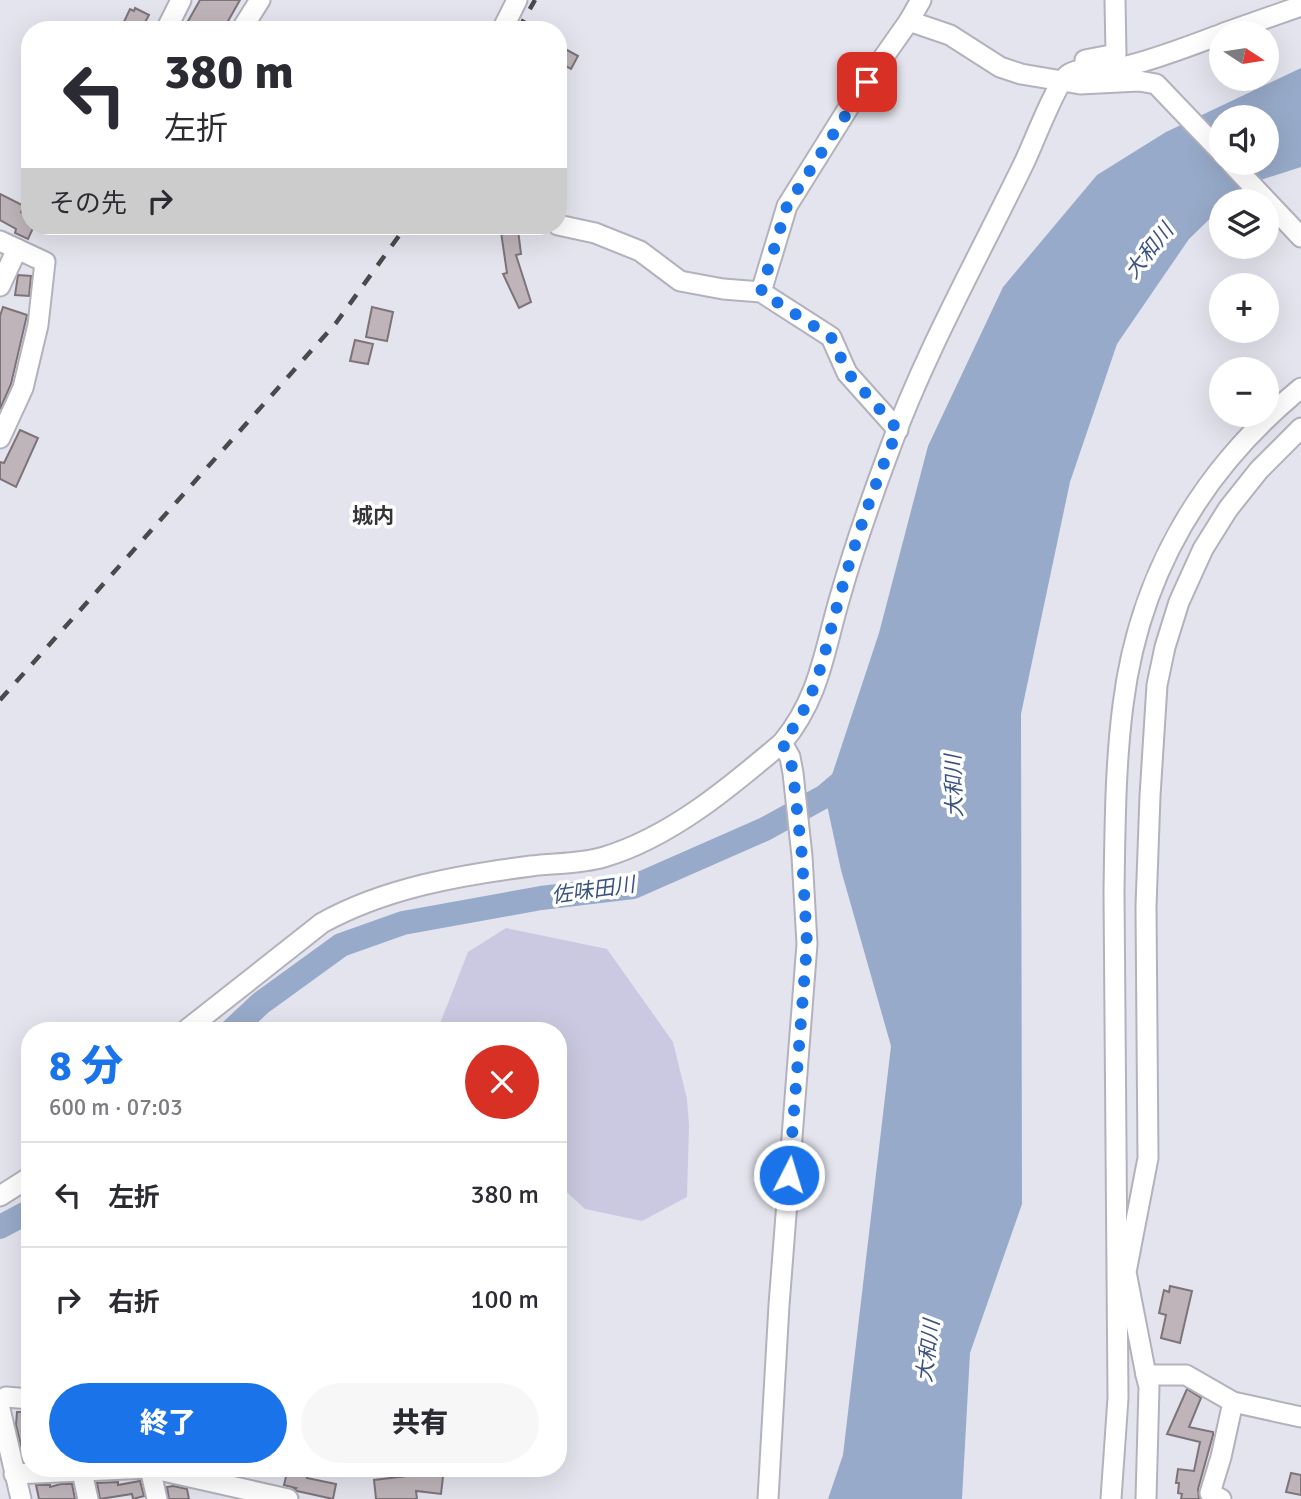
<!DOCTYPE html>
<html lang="ja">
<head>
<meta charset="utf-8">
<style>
	body { margin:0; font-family:Signika,"Noto Sans JP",sans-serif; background:#f7f7f7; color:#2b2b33; height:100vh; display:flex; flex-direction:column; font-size:26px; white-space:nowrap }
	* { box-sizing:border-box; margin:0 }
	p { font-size:23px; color:#7c7c81 }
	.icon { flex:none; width:38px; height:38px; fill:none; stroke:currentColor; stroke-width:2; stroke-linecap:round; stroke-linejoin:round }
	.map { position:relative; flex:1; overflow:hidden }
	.side { position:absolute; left:21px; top:1022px; width:546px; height:455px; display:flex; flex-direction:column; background:#fff; border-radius:28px; box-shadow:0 7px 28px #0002 }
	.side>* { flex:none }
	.guide { position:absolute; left:21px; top:21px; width:546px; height:214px; border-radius:28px; box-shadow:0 7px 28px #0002; background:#fff; color:#2b2b33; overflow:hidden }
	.needle { width:46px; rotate:102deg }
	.tools { position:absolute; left:1209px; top:21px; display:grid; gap:14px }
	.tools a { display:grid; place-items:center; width:70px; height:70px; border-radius:50%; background:#fff; box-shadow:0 7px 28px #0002; font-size:35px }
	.pin { position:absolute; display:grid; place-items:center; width:60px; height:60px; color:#fff; margin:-30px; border-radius:14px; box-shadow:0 4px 10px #0006 }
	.me { position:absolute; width:77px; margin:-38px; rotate:5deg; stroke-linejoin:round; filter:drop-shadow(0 0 5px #0008) }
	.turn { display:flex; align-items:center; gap:24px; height:147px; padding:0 28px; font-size:32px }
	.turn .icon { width:91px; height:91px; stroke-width:2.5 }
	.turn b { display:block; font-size:49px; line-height:60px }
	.then { display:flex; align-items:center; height:66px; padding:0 28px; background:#0003; gap:14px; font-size:26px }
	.round { display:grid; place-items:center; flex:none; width:74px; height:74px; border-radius:37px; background:#f7f7f7 }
	.headline { display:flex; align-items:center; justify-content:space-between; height:119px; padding:0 28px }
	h1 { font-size:42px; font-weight:800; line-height:52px; color:#1a73e8 }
	.button { display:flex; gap:14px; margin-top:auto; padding:14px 28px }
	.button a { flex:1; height:80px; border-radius:42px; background:#1a73e8; color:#fff; font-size:28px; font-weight:800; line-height:80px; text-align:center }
	.button a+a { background:#f7f7f7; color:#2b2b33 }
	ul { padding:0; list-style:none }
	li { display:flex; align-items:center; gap:21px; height:105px; padding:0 28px; border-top:2px solid #e1e1e2 }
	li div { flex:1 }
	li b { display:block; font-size:26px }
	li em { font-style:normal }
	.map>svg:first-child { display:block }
	.green { fill:#cbc9e1 }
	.water { fill:#97aac9; fill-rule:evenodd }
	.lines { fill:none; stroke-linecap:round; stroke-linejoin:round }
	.river { stroke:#97aac9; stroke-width:24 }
	.building { fill:#beb4b9; stroke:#7d7479; stroke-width:2 }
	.minor-casing { stroke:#b3b2bc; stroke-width:23 }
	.minor { stroke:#fff; stroke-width:19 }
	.rail { stroke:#4a494e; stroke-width:4.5; stroke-dasharray:12 12; stroke-linecap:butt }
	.route { stroke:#1a73e8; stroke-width:12; stroke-dasharray:0 21.6 }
	.labels { text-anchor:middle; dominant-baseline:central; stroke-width:7; stroke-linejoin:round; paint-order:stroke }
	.water-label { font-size:21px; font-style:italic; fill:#3a5380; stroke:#fff }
	.neighbourhood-label { font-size:21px; font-weight:bold; fill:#343337; stroke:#fff }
</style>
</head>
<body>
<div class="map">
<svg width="1301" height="1499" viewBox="0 0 1301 1499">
	<rect width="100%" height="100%" fill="#e4e4ee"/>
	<path class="green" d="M506 928 607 949 673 1042 687 1099 689 1125 687 1197 642 1221 585 1209 558 1184V1031H441L439 1026 468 952Z"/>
	<path class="water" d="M1301 68V167L1245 185 1228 201H1222L1221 208 1189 239 1117 344 1070 482 1021 714 1022 1204 970 1353 962 1499H828L843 1455 891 1046 841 870 825 796 879 633 928 446 1003 287 1097 175 1166 132ZM1222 117H1267V163H1222Z"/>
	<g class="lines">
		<g class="river">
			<path d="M231 1031 261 1003 341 945 403 923 541 898 633 887 765 829 825 796 851 774"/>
			<path d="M0 1227 30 1211"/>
		</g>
	</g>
	<g class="building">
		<path d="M200 0H240L223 30H183Z"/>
		<path d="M135 8 149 15 141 30H120L130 9 134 11Z"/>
		<path d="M567 50 578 56 571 69 560 63Z"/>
		<path d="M0 194 24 206 21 212 30 217V226H34L28 239 15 233 16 229 0 220Z"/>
		<path d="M518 230 521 254 516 255 531 302 519 308 503 274 507 273 501 232Z"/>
		<path d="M18 275 31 276 29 296 15 295Z"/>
		<path d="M3 307 27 315 11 384 0 409V316Z"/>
		<path d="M372 307 393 312 387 341 366 337Z"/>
		<path d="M355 340 373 344 368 364 350 361Z"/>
		<path d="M20 430 38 438 16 487 0 479V462L4 463Z"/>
		<path d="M1170 1286 1192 1291 1180 1343 1161 1338 1166 1315 1159 1313 1164 1290 1169 1292Z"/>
		<path d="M1187 1389 1201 1398 1189 1427 1213 1432V1435L1198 1489 1199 1499H1181L1182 1494 1178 1493 1179 1483H1176L1178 1469 1194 1471 1200 1442 1167 1434Z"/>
		<path d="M17 1412H30V1458H24L16 1425Z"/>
		<path d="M288 1468H309L307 1478 336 1484 333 1499 297 1491 294 1489 296 1488 284 1485Z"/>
		<path d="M428 1468H444L441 1494 416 1491 417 1499H376L374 1480 424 1474Z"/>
		<path d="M1291 1473 1301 1475V1495L1286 1492Z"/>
		<path d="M140 1481 144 1496 133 1499 132 1494 100 1499 97 1483 118 1482V1485Z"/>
		<path d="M61 1484H72L75 1499H39L36 1485H50V1487Z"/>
		<path d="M173 1486 187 1489 189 1499H169L167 1487Z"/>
	</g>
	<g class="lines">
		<g class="minor-casing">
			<g id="minor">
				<path d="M909 21 950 35 1000 67 1021 74 1080 84 1139 81 1156 84 1222 153"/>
				<path d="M166 30 181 0"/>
				<path d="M241 30 260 0"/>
				<path d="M502 30 517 0"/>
				<path d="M1224 33 1301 6"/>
				<path d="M1085 60 1116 54 1115 0"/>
				<path d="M1231 163 1301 237"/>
				<path d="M558 225 595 233 640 251 680 281 723 289 761 292 831 337 847 373 898 430"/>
				<path d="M0 241 45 262 38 325 23 388 0 438"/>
				<path d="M0 286 17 249"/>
				<path d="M761 292 787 206 852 102 909 21 921 0"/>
				<path d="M1301 428 1259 470 1228 509 1203 549 1179 602 1165 647 1157 685 1150 796 1146 906 1148 1158 1126 1272 1146 1375H1186L1233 1402 1301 1417"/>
				<path d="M782 743C820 697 824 651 840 597 854 548 871 499 889 451 925 352 978 258 1024 163 1032 147 1057 80 1069 74 1083 66 1114 69 1131 65 1162 57 1192 45 1222 34"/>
				<path d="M185 1031 322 923C385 888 460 875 531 866 555 863 581 864 604 857 671 837 730 787 782 743L790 757 793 773 802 856 807 944 779 1305 768 1499"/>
				<path d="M0 1196 30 1177"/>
				<path d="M1146 1375 1149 1387 1146 1499"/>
				<path d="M0 1400 6 1397 30 1399"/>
				<path d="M0 1409 21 1499"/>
				<path d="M150 1468 288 1499"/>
				<path d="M82 1472 88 1499"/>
				<path d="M14 1474 150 1468 157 1499"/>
				<path d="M1111 1499 1118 1398 1114 892C1115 830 1115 767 1123 705 1139 576 1201 470 1301 388"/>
				<path d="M1221 1499 1210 1493 1221 1457 1233 1402"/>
			</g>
		</g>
		<use href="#minor" class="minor"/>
		<g class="rail">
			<path d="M518 30 535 0"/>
			<path d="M0 700 336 323 406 226"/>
		</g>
	</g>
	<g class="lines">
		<path class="route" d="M789 1175 807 944 802 856 793 773 790 757 782 743C818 699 824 652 839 599 855 542 874 484 898 430L848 373 831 337 761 292 787 206 867 82"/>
	</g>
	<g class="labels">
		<g class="water-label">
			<text transform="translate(1149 251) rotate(-51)">大和川</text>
			<text transform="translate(954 786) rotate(-92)">大和川</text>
			<text transform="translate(593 890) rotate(-8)">佐味田川</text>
			<text transform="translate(928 1351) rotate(-83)">大和川</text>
		</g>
		<g class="neighbourhood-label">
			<text x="373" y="516">城内</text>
		</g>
	</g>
</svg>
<div class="tools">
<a><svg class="needle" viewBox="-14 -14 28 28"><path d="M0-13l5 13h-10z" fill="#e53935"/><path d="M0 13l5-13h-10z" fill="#7c7c81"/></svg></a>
<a><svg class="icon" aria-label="sound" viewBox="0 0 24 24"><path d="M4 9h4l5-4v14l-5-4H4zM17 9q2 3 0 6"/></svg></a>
<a><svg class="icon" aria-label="layers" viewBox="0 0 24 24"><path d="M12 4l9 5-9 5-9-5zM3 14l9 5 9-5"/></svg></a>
<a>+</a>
<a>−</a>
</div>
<div class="pin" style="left:867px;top:82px;background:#d93025"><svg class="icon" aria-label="arrive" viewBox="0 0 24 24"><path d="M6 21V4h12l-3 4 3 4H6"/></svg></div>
<svg class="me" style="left:789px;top:1175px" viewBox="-20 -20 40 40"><circle r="17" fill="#1a73e8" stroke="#fff" stroke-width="3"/><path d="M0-11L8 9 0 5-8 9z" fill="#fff"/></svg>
<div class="guide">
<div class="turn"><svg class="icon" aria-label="left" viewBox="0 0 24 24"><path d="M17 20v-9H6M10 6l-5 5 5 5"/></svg><div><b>380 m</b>左折</div></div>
<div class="then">その先<svg class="icon" aria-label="right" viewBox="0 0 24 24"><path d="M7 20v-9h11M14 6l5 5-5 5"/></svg></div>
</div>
<section class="side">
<div class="headline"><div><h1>8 分</h1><p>600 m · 07:03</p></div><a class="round" style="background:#d93025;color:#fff"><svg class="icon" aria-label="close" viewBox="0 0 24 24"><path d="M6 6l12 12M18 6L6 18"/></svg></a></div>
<ul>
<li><svg class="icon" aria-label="left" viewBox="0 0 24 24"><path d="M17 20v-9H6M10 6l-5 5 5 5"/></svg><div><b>左折</b></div><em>380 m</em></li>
<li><svg class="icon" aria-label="right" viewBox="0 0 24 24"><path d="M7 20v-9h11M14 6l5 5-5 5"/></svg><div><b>右折</b></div><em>100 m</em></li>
</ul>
<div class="button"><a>終了</a><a>共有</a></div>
</section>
</div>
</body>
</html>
